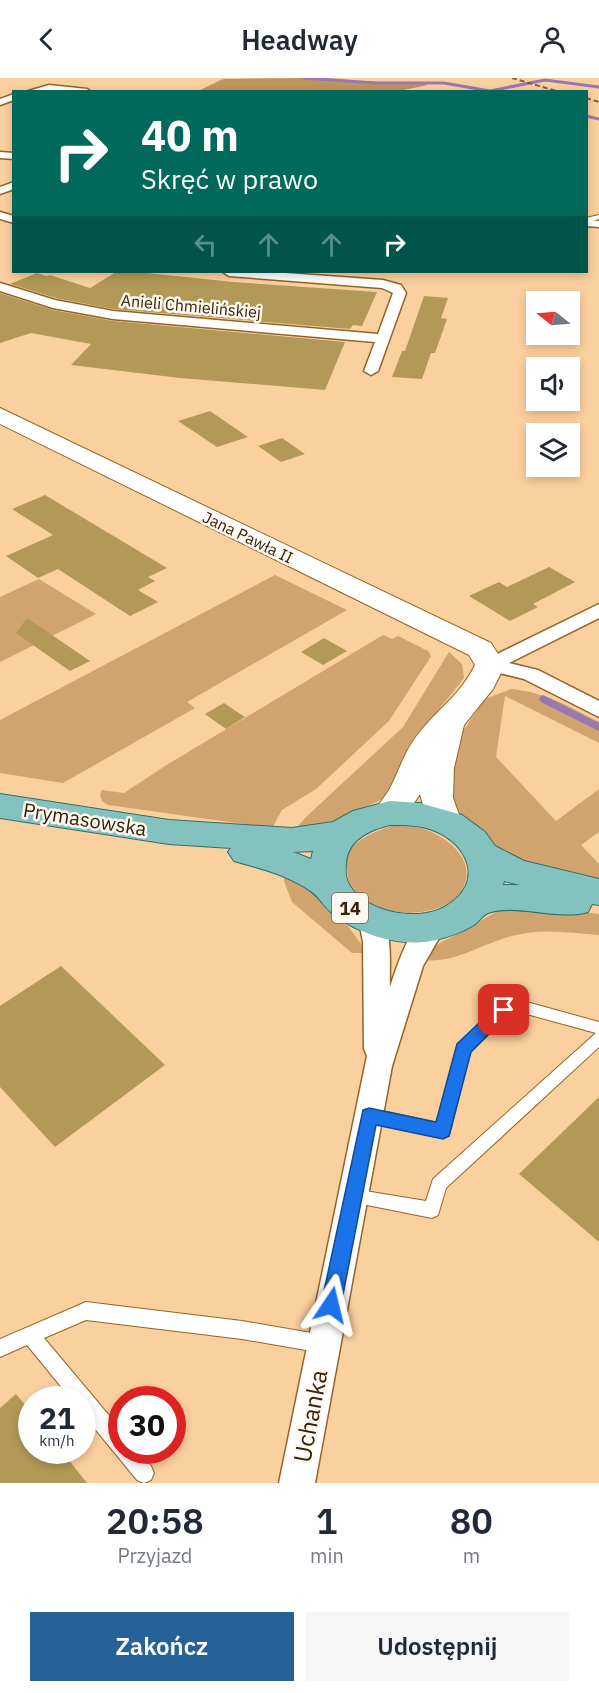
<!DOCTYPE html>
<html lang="pl">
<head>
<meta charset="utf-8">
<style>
	body { margin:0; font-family:"IBM Plex Sans",sans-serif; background:#f6f6f7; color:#1f2937; height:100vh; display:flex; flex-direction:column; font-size:22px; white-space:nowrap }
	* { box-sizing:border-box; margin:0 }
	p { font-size:20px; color:#747a83 }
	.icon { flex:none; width:33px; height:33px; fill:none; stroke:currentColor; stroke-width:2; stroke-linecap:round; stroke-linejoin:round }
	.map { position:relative; height:1405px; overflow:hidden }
	.drawer { display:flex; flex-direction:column; background:#fff; flex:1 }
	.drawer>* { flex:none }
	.hud { position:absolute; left:12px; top:12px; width:576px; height:183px; border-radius:0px; box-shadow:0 3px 9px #0003; background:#00695c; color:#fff; overflow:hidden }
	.needle { width:39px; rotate:287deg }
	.buttons { position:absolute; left:526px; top:213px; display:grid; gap:12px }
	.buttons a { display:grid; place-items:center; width:54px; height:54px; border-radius:0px; background:#fff; box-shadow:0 3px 9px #0003; font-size:30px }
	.speed { position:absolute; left:18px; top:1308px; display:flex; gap:12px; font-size:30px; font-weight:700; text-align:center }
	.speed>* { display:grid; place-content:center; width:78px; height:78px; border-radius:50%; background:#fff; box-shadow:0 3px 9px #0003; line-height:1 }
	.speed small { font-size:15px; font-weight:400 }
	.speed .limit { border:9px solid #d22; background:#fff; color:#111 }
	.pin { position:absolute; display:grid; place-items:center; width:51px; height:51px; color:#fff; margin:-26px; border-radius:12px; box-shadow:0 3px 9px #0006 }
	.me { position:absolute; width:66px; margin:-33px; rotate:10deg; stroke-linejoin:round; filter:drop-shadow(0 0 4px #0008) }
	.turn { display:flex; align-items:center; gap:21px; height:126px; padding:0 30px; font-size:27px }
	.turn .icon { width:78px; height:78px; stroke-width:2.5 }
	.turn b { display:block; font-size:42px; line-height:51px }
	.lanes { display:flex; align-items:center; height:57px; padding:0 30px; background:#0003; justify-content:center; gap:30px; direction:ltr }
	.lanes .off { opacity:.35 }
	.eta { display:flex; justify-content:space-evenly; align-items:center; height:102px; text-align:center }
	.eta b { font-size:36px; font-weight:600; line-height:42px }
	.primary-button { display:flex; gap:12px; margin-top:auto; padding:12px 30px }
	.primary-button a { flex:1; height:69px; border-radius:0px; background:#266198; color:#fff; font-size:24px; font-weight:600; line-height:69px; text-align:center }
	.primary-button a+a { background:#f6f6f7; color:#1f2937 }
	header { display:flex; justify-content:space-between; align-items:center; height:78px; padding:0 30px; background:#fff; font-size:27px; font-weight:600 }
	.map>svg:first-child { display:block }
	.green { fill:#d1a36e }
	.forest { fill:#c1935d }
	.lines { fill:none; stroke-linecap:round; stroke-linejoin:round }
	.stream-far1 { stroke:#9878b0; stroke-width:3 }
	.stream { stroke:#9878b0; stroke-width:7 }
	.building { fill:#b29957 }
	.lane-casing { stroke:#946425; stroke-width:2 }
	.street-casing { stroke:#946425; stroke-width:3 }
	.secondary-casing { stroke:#946425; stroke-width:2 }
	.primary-casing { stroke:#327063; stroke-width:2 }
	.lane { fill:#fff; fill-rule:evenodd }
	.street { fill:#fff; fill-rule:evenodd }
	.secondary { fill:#fff; fill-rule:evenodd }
	.primary { fill:#83c2bf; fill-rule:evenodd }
	.rail { stroke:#7a5e3b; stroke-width:2; stroke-dasharray:5 3; stroke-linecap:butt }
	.route { fill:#1a73e8; stroke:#114b97; stroke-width:1.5 }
	.labels { text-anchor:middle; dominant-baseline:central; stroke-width:5; stroke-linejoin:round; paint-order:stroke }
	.far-street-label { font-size:16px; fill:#372308; stroke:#fef8f2 }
	.shield { fill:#fef8f2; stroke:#73634e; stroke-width:1.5 }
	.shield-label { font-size:18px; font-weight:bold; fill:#372308 }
	.street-label { font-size:20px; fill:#372308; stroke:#fef8f2 }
	.near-street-label { font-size:24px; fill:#372308; stroke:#fef8f2 }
</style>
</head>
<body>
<header><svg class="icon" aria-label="back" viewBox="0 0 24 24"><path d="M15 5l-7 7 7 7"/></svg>Headway<svg class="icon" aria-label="person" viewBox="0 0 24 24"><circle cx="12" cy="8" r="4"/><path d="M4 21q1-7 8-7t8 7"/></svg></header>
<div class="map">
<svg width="599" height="1405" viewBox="0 0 599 1405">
	<rect width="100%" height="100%" fill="#fbd09f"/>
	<g class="green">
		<path d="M275 497 347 532 187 624 195 630 63 705 0 695V642Z"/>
		<path d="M39 501 96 536 0 584V519Z"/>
		<path d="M383 557 392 561 398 558 428 573 431 578 428 583 389 643 316 711 282 732 272 750 108 727 102 723 100 717 102 712 124 715 165 688Z"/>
		<path d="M449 574 462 586 464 600 428 645 385 720 331 745 299 753V747L305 740 403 649Z"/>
		<path d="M511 611C545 614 570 629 599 644V665L505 618 496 679 556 743 599 711V754L581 767 599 786V803L536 792 499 773 487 758 455 733 447 697 461 656 485 621Z"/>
		<path d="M393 748C402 749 412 748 420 750 446 757 479 782 462 812 445 840 390 840 366 823 361 820 357 814 353 810 349 806 348 800 347 794 340 766 372 754 393 748Z"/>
		<path d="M286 792 311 809 327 832 348 848 361 866 363 875H352L292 824 284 803Z"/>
		<path d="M510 829 553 831 599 836V857C572 855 543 850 516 857 484 864 456 886 423 882 436 863 446 863 464 853 480 844 492 834 510 829Z"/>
	</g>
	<path class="forest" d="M301 0 423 6 428 7 394 14 198 13 223 1Z"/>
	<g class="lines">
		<g class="stream-far1">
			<path d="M304 0 375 5H444L490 13 545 2 599 9"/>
			<path d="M586 38 599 41"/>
		</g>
		<path class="stream" d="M543 621 599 649"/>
	</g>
	<g class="building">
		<path d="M116 194H137L233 204 377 214 362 248 353 247 350 251 113 231 56 220 10 206 37 195 46 198 50 197 90 210Z"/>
		<path d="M0 215 53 232 113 243 345 264 325 312 180 300 71 287 91 266 31 255 0 265Z"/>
		<path d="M424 218 448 220 441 240 447 241 435 275H431L422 301 392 299 402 273H405Z"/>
		<path d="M210 333 248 359 217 369 178 343Z"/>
		<path d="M282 360 305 376 281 384 258 368Z"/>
		<path d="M45 417 167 490 148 499 155 503 138 512 158 524 130 538 58 491 38 500 6 478 53 457 12 431Z"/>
		<path d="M549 489 575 504 533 526 538 529 510 543 469 518 499 504 507 509Z"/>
		<path d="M27 540 90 583 70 593 16 555Z"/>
		<path d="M324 560 347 573 323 587 301 574Z"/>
		<path d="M224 625 245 639 226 651 205 636Z"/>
		<path d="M61 888 165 987 55 1069 0 1009V928Z"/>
		<path d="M599 1019V1164L519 1096Z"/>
		<path d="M16 1316 32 1335V1372H61L87 1405H0V1330Z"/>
	</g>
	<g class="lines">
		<g class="lane-casing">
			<g id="lane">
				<path d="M599 137V141L586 144V140Z"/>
				<path d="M523 923 599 944V969L446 1110 438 1137 432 1140 347 1123 345 1118 347 1113 353 1111 426 1123 433 1101 596 955 523 935 508 937 470 974 449 1058 443 1060 364 1042 361 1037 364 1032 369 1030 437 1045 458 967 499 928Z"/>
				<path d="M86 1224 242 1243 323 1257 329 1260 332 1266 329 1272 323 1275 242 1261 86 1242 44 1260 122 1353V1372H138L151 1388 154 1395 151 1402 144 1405 137 1402 82 1335V1322H72L27 1267 0 1279V1261Z"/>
			</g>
		</g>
		<g class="street-casing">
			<g id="street">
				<path d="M49 7 87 11 91 14H25Z"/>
				<path d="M14 16V22L0 27V21Z"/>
				<path d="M0 74 14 75V81L0 80Z"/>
				<path d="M14 104V111L0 116V109Z"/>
				<path d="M0 134 14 138V145L0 141Z"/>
				<path d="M586 141 599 143V149L586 148Z"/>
				<path d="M223 194H271L383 202 401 207 406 215 378 293 371 297 364 293 375 264 113 241 53 230 0 213V205L55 222 113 233 378 256 393 215 382 210 229 198Z"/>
				<path d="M599 526V540L509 585 538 592 599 623V639L524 601 483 591 480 587 483 583Z"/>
				<path d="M372 834 381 836C393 857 389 885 390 909 396 891 408 853 424 841 430 837 436 839 442 841L446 848 423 888 392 988 315 1405H279L367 978 364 971 363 864 359 843 363 836Z"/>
			</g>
		</g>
		<g class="secondary-casing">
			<path id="secondary" d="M0 330 491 565 505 587 493 611 464 647 454 690 453 720 461 742 456 750 444 754 432 750 427 742 420 716 402 743 390 747 378 743 373 735C378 727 384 720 389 712 400 692 403 675 419 655 438 631 461 616 475 587L469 577 0 346Z"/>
		</g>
		<g class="primary-casing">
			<path id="primary" d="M0 716 169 742 292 750 333 744 353 733 390 723 420 725 462 737 485 754 495 768 524 783 599 801V827L592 826 588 834C557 843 516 825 488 835 483 837 478 844 474 847 461 855 446 860 431 863 399 869 357 856 332 835 321 826 319 817 306 810 283 796 259 790 234 783L228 774 231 770 169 766 0 740ZM390 747C405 747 421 747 435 753 469 767 483 804 449 826 423 845 368 836 350 808 346 802 345 793 346 786 347 762 369 752 390 747ZM313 773 311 781 293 774ZM504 803 520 807H503Z"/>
		</g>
		<use href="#lane" class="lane"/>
		<use href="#street" class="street"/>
		<use href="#secondary" class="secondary"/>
		<use href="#primary" class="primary"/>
		<g class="rail">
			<path d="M512 0 560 14"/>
			<path d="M586 20 599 24"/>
		</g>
	</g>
	<path class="route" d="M504 925 509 927 512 932 509 936 471 974 449 1058 443 1061 376 1047 341 1227 338 1234 331 1237 324 1234 321 1227 363 1032 369 1030 436 1044 457 966 498 927Z"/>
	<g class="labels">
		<g class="far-street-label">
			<text transform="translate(191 228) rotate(5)">Anieli Chmielińskiej</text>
			<text transform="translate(248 459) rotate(26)">Jana Pawła II</text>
		</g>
		<rect class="shield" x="332" y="815" width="36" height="30" rx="4.5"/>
		<g class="shield-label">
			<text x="350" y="830">14</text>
		</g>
		<g class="street-label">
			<text transform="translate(85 741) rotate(9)">Prymasowska</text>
		</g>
		<g class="near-street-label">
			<text transform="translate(310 1338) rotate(-79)">Uchanka</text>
		</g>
	</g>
</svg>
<div class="buttons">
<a><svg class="needle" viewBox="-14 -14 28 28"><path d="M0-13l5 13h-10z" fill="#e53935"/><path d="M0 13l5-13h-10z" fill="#747a83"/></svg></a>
<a><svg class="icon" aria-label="sound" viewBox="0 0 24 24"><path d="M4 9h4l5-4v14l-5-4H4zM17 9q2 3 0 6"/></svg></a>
<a><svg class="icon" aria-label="layers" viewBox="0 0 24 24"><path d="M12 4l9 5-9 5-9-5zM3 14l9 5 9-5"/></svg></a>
</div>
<div class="speed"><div>21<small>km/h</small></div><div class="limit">30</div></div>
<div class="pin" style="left:504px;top:932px;background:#d93025"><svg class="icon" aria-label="arrive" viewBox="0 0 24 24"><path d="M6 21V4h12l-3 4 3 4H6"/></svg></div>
<svg class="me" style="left:331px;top:1227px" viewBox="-20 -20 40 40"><path d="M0-17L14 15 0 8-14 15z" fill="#1a73e8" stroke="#fff" stroke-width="4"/></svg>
<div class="hud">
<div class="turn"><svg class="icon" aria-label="right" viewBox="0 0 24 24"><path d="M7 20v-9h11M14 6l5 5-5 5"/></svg><div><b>40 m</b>Skręć w prawo</div></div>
<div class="lanes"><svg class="icon off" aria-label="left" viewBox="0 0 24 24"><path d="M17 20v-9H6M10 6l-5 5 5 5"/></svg><svg class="icon off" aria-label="ahead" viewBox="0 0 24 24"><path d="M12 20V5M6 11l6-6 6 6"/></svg><svg class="icon off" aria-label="ahead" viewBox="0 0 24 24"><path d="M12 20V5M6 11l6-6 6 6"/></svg><svg class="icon" aria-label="right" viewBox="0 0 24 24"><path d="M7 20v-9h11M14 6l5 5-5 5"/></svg></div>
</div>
</div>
<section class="drawer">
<div class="eta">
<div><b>20:58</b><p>Przyjazd</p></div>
<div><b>1</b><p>min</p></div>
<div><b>80</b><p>m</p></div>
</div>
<div class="primary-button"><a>Zakończ</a><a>Udostępnij</a></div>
</section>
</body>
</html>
